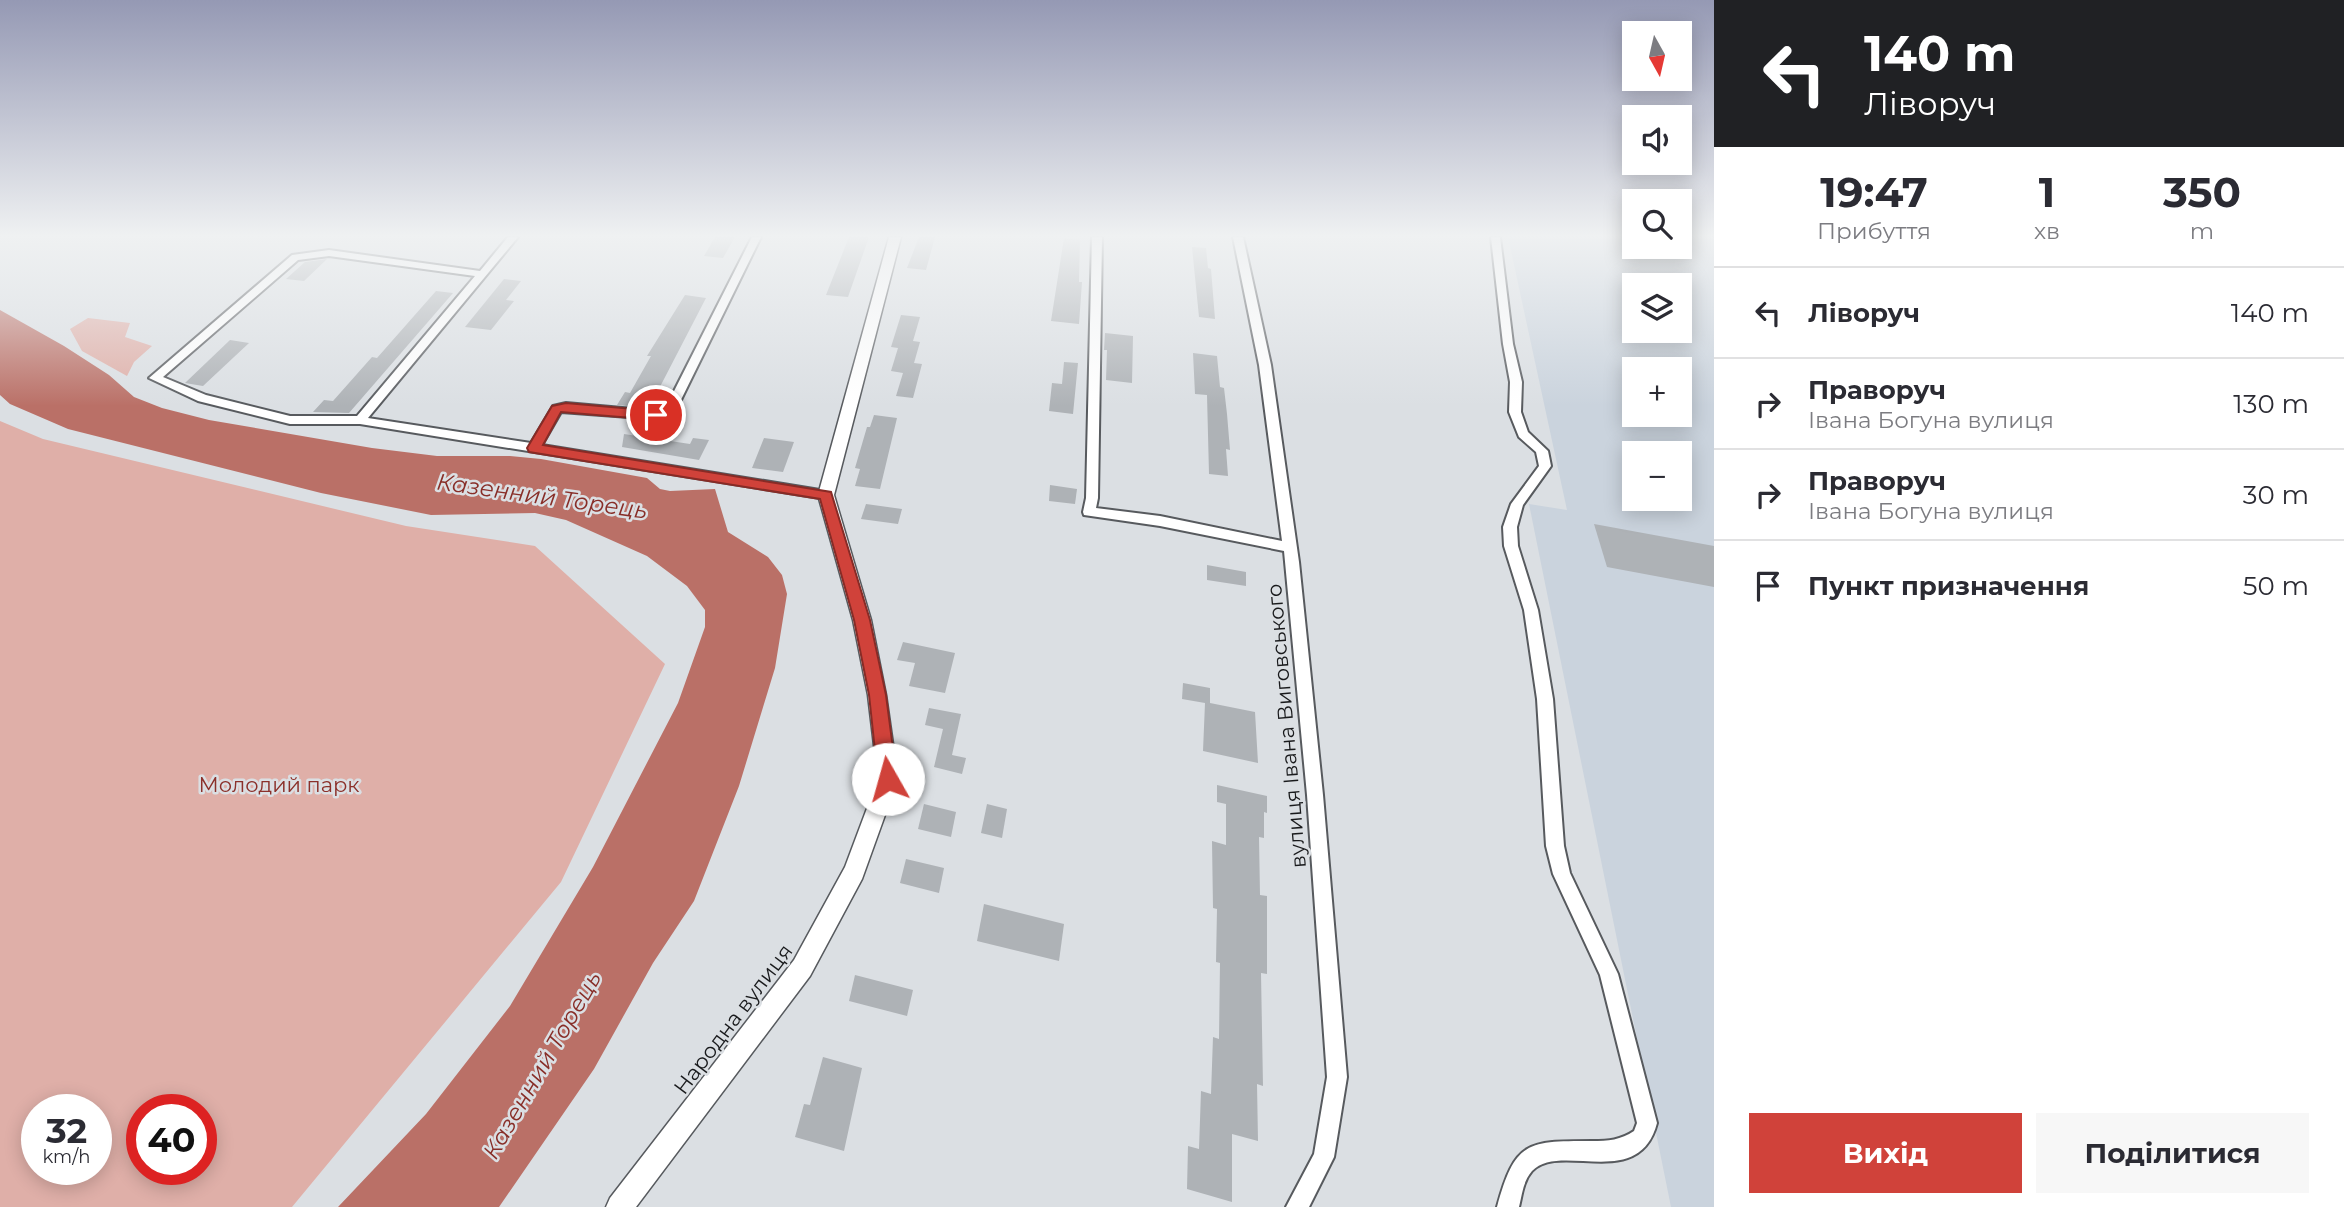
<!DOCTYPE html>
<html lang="uk">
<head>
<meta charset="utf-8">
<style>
	body { margin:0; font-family:Montserrat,sans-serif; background:#f7f7f7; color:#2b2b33; height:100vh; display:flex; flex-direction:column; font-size:26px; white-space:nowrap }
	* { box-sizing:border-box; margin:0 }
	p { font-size:23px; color:#7c7c81 }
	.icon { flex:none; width:38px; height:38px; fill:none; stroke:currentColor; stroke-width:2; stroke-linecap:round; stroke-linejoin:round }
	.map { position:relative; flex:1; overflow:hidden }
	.drawer { display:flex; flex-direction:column; background:#fff; width:630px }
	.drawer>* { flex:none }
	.banner { background:#202124; color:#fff; overflow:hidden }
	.needle { width:46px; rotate:172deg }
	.buttons { position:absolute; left:1622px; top:21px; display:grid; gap:14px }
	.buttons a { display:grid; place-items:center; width:70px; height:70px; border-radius:0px; background:#fff; box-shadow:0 4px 18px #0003; font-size:35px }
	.speed { position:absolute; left:21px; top:1094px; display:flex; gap:14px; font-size:35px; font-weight:700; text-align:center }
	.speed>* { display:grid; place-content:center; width:91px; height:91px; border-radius:50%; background:#fff; box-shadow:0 4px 18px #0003; line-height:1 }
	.speed small { font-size:18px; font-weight:400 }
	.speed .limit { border:10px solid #d22; background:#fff; color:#111 }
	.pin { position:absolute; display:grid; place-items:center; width:60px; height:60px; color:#fff; margin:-30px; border:4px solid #fff; border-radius:50%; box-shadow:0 2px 7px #0007 }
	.me { position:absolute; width:77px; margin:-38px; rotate:353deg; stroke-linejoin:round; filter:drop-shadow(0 0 5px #0008) }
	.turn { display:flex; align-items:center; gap:24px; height:147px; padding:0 35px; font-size:32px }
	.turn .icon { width:91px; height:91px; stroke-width:2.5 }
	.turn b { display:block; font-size:49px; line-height:60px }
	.eta { display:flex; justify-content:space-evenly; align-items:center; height:119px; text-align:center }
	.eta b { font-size:42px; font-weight:700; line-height:49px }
	.action { display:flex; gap:14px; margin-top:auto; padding:14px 35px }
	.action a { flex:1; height:80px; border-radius:0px; background:#d0423a; color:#fff; font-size:28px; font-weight:700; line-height:80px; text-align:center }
	.action a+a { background:#f7f7f7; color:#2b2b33 }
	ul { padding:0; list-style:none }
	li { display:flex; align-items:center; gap:21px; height:91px; padding:0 35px; border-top:2px solid #e1e1e2 }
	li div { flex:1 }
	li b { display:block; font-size:26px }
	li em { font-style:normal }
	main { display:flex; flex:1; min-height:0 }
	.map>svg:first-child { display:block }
	.built { fill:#cad3dd; fill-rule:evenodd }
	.green { fill:#dfafa8; fill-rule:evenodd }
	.water { fill:#ba7067 }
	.building { fill:#aeb2b6 }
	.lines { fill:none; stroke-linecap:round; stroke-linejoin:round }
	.minor-casing { stroke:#575a5e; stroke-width:4 }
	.tertiary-casing { stroke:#575a5e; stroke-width:3 }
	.minor { fill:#fff; fill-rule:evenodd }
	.tertiary { fill:#fff; fill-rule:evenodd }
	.route { fill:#d0423a; stroke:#872b26; stroke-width:2 }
	.labels { text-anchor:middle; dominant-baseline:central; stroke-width:5; stroke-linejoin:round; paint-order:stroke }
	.street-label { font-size:21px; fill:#191a1c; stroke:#dbdfe3 }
	.park-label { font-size:21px; fill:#8b302a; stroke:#dbdfe3 }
	.water-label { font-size:23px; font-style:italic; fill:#882e28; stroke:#dbdfe3 }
</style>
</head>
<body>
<main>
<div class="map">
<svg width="1714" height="1207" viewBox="0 0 1714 1207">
	<rect width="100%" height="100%" fill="#dbdfe3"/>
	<path class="built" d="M1508 237H1634V247H1680V237H1714V1207H1671L1529 504 1567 510ZM1634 285H1680V331H1634ZM1634 369H1680V415H1634ZM1634 453H1680V499H1634Z"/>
	<g class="green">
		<path d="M88 318 130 323 125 337 152 346 134 362 127 376 82 351 70 329Z"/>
		<path d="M0 421 43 439 406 526 535 546 665 664 561 882 292 1207H0ZM37 1110H96V1169H37ZM142 1110H201V1169H142Z"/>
	</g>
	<path class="water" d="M0 310 64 346 109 375 134 397 162 408 209 420 372 448 437 456H510L541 459 647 478 660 489 670 491 715 489 728 532 768 557 782 575 787 594 775 668 739 786 694 901 653 963 594 1069 499 1207H338L426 1114 510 1006 593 867 678 703 705 627V610L687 586 647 556 566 520 535 513 431 515 321 493 68 429 10 404 0 395Z"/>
	<g class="building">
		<path d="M715 237H735L723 258 704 256Z"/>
		<path d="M849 237H869L848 297 826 295Z"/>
		<path d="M919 237H935L926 270 907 268Z"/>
		<path d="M1064 238 1080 240 1079 282H1082L1079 324 1051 321Z"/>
		<path d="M1192 247 1206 248 1208 268 1211 269 1215 319 1199 317Z"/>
		<path d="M327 259 304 281 286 279 305 262Z"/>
		<path d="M504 279 521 281 506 300 514 301 491 330 465 327Z"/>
		<path d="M436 291 453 293 349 413 313 412 324 400 333 401 372 357 377 358Z"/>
		<path d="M685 295 706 298 649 408 617 405 625 392 630 393 651 356H647Z"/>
		<path d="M901 315 920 317 913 341 920 342 914 363 922 364 913 398 896 396 903 373 891 371 898 348 891 347Z"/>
		<path d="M1105 333 1133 336 1132 383 1106 380 1107 350H1104Z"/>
		<path d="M230 340 249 343 203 386 185 383Z"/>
		<path d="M1193 353 1217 356 1220 387 1224 388 1227 414 1230 450 1226 449 1228 476 1209 474 1207 395 1195 394Z"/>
		<path d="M1064 362 1078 363 1073 414 1049 411 1052 383 1062 384Z"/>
		<path d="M874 415 897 418 880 489 855 486 860 469 855 468 867 427H870Z"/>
		<path d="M624 434 690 444 693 438 709 440 699 460 622 447Z"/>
		<path d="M764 438 794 442 783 472 752 468Z"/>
		<path d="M1050 485 1077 489 1075 504 1049 501Z"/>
		<path d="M866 504 902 509 898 524 861 519Z"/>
		<path d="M1594 524 1714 546V587L1607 567Z"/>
		<path d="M1207 565 1246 572V586L1207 580Z"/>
		<path d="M903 642 955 653 945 693 909 686 915 663 897 660Z"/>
		<path d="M1183 683 1210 688V703L1255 712 1258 763 1203 751 1205 703 1182 699Z"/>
		<path d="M929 708 961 714 952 755 966 758 962 774 934 767 943 729 925 725Z"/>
		<path d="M1217 785 1267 796V813L1264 812V838L1259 837 1260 895 1267 896V974L1261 973 1263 1086 1257 1084 1258 1141 1232 1134V1202L1187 1189 1188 1146 1199 1149 1201 1091 1211 1094 1213 1037 1219 1039 1220 963 1216 962 1217 909 1213 908 1212 841 1226 845V804L1217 802Z"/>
		<path d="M924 804 956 812 951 837 918 829Z"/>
		<path d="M987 804 1007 809 1002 838 981 833Z"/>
		<path d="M906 859 944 868 939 893 900 883Z"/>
		<path d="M984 904 1064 924 1059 961 977 941Z"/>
		<path d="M855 975 913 990 907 1016 849 1001Z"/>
		<path d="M823 1057 862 1068 844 1151 795 1137 804 1104 810 1105Z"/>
	</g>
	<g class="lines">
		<g class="minor-casing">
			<g id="minor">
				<path d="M508 237H518L368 418 531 443 553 406 566 403 656 411 665 409 752 237H761L674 414 656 419 561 412 542 445 826 491 830 492 832 495 830 498 826 499 360 424H290L198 401 149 378 292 255 329 250 480 271ZM329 256 475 276 357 416H290L206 395 163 377 298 260Z"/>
				<path d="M1092 237H1102L1098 498 1096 508 1160 516 1282 541 1259 365 1233 237H1243L1271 365 1299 562 1323 795 1347 1077 1334 1157 1309 1207H1286L1314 1154 1327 1077 1307 795 1284 551 1160 526 1084 515 1083 512 1086 498Z"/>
				<path d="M1491 237H1500L1513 344 1522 382 1521 412 1528 432 1548 451 1551 466 1523 505 1517 527 1518 546 1538 610 1553 699 1564 846 1570 873 1618 974 1657 1123C1639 1192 1560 1141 1532 1171 1523 1181 1522 1195 1519 1207H1497C1515 1141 1527 1141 1592 1141 1608 1141 1621 1140 1634 1131L1637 1123 1600 975 1553 874 1546 846 1537 699 1524 610 1504 546 1503 527 1511 504 1539 466 1536 452 1519 437 1509 412 1510 382 1503 344Z"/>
			</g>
		</g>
		<g class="tertiary-casing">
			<path id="tertiary" d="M889 237H901L834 495 871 620 886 695 898 779 862 879 810 976 636 1207H606L610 1198 794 960 845 867 878 779 868 695 853 620 818 495Z"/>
		</g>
		<use href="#minor" class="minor"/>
		<use href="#tertiary" class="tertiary"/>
	</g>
	<linearGradient id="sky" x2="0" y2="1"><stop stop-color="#9599b4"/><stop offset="0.58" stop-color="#eff1f2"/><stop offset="1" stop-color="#eff1f2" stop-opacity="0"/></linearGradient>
	<rect width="1714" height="406" fill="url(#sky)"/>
	<path class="route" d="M566 403 656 411 663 415 656 420 561 412 543 445 831 492 870 620 886 695 897 779 894 785 888 788 881 785 878 779 869 695 854 620 820 499 529 452 527 448 552 406Z"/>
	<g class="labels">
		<g class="street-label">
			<text transform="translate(1286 726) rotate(-95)">вулиця Івана Виговського</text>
			<text transform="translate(733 1019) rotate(-53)">Народна вулиця</text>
		</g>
		<g class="park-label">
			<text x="279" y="784">Молодий парк</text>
		</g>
		<g class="water-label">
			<text transform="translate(542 496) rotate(8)">Казенний Торець</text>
			<text transform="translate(542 1065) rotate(-60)">Казенний Торець</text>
		</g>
	</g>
</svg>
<div class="buttons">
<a><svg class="needle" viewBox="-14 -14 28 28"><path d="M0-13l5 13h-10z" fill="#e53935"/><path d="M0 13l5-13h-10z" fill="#7c7c81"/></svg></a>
<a><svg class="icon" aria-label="sound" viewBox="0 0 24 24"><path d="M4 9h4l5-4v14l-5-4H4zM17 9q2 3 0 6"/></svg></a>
<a><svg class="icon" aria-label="search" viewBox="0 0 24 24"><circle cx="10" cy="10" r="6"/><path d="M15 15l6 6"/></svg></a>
<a><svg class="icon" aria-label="layers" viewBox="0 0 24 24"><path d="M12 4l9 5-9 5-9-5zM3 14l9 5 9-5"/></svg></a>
<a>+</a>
<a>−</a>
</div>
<div class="speed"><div>32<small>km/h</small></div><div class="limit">40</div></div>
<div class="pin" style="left:656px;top:415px;background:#d93025"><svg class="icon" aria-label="arrive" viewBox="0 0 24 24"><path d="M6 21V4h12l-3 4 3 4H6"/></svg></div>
<svg class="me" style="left:888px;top:779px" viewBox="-20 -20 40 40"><circle r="19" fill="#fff"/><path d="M0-13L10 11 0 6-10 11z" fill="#d0423a"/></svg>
</div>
<section class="drawer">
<div class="banner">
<div class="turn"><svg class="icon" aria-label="left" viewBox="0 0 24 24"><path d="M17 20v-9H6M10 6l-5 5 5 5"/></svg><div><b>140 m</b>Ліворуч</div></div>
</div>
<div class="eta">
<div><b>19:47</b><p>Прибуття</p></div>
<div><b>1</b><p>хв</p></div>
<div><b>350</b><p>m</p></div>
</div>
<ul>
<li><svg class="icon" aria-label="left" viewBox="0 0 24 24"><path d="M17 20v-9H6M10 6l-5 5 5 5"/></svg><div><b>Ліворуч</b></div><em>140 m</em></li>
<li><svg class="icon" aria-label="right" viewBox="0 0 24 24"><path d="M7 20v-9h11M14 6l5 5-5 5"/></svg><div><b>Праворуч</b><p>Івана Богуна вулиця</p></div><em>130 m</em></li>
<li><svg class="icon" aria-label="right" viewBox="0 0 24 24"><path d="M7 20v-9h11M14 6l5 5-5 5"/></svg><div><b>Праворуч</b><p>Івана Богуна вулиця</p></div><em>30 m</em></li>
<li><svg class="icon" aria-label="arrive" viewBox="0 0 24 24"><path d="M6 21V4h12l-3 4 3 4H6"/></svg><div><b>Пункт призначення</b></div><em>50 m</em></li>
</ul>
<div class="action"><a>Вихід</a><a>Поділитися</a></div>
</section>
</main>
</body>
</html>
